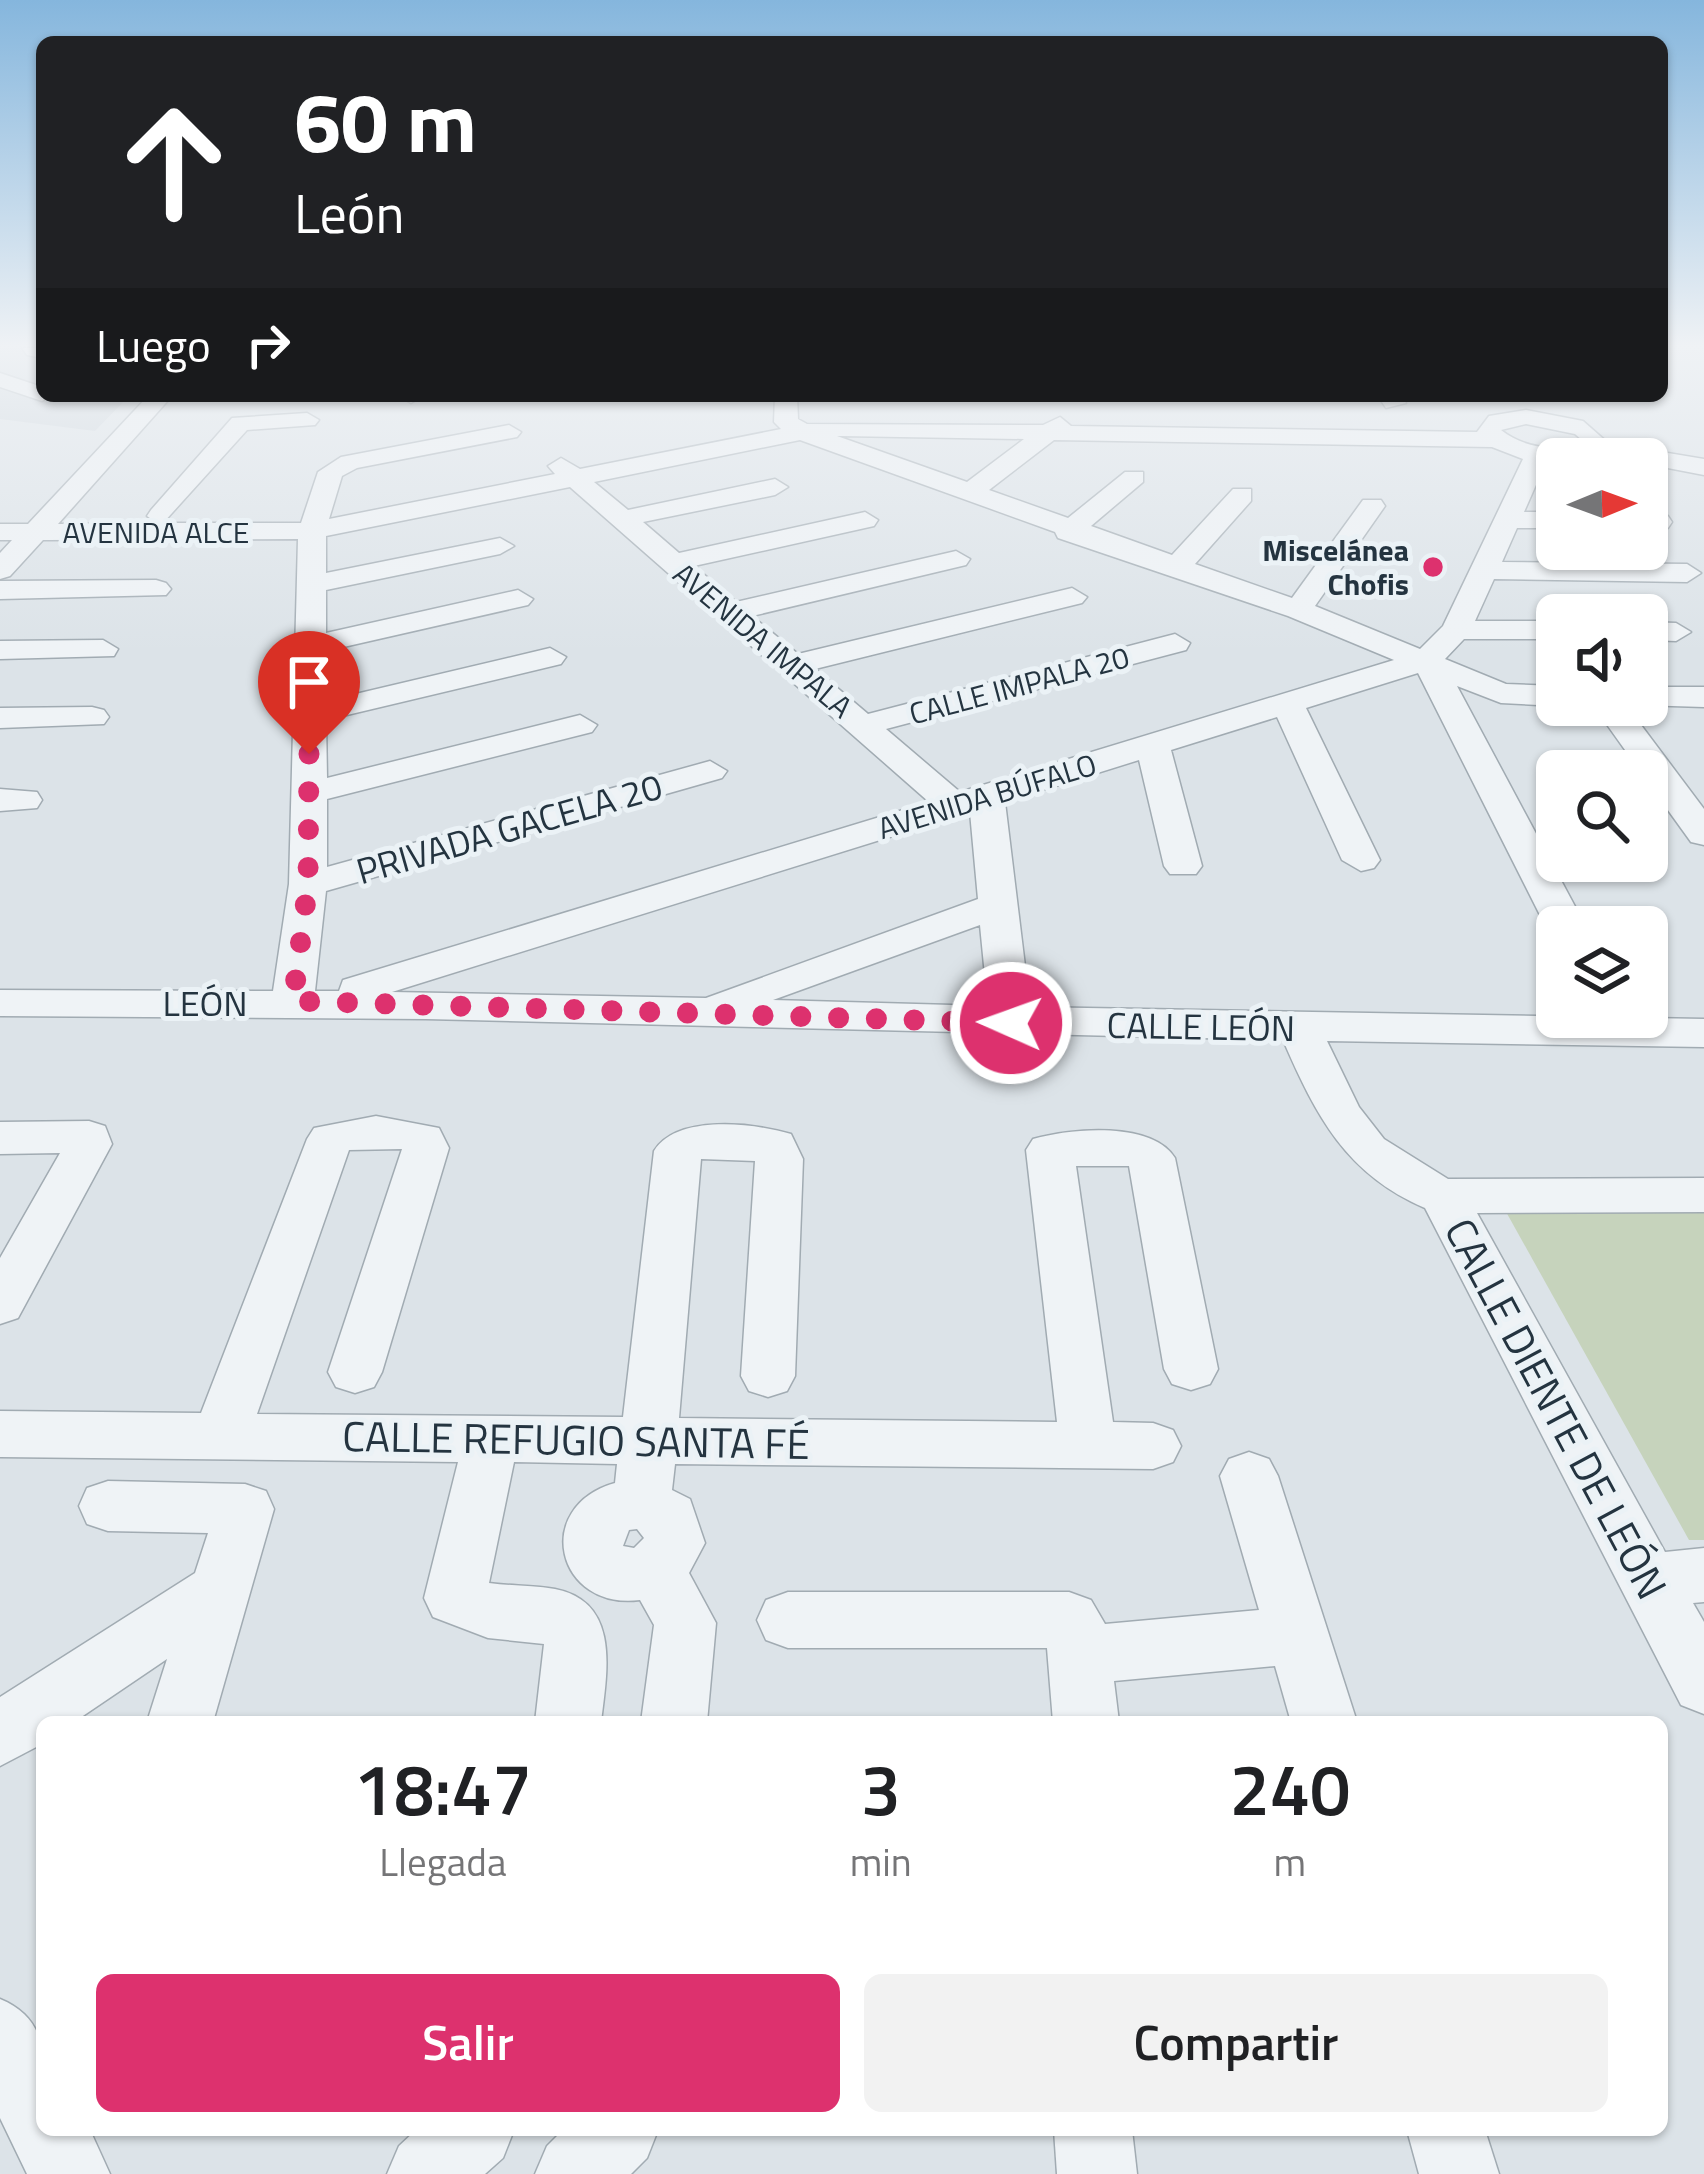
<!DOCTYPE html>
<html lang="es">
<head>
<meta charset="utf-8">
<style>
	body { margin:0; font-family:"Titillium Web",sans-serif; background:#f2f2f2; color:#202124; height:100vh; display:flex; flex-direction:column; font-size:45px; white-space:nowrap }
	* { box-sizing:border-box; margin:0 }
	p { font-size:39px; color:#757577 }
	.icon { flex:none; width:66px; height:66px; fill:none; stroke:currentColor; stroke-width:2; stroke-linecap:round; stroke-linejoin:round }
	.map { position:relative; flex:1; overflow:hidden }
	.sheet { position:absolute; left:36px; top:1716px; width:1632px; height:420px; display:flex; flex-direction:column; background:#fff; border-radius:18px; box-shadow:0 3px 9px #0004 }
	.sheet>* { flex:none }
	.guide { position:absolute; left:36px; top:36px; width:1632px; height:366px; border-radius:18px; box-shadow:0 3px 9px #0004; background:#202124; color:#fff; overflow:hidden }
	.needle { width:78px; rotate:89deg }
	.fabs { position:absolute; left:1536px; top:438px; display:grid; gap:24px }
	.fabs a { display:grid; place-items:center; width:132px; height:132px; border-radius:18px; background:#fff; box-shadow:0 3px 9px #0004; font-size:60px }
	.pin { position:absolute; display:grid; place-items:center; width:102px; height:102px; color:#fff; margin:-123px -51px; border-radius:50% 50% 50% 0; rotate:-45deg; box-shadow:0 0 12px #0007 }
	.pin .icon { rotate:45deg }
	.me { position:absolute; width:132px; margin:-66px; rotate:272deg; stroke-linejoin:round; filter:drop-shadow(0 0 9px #0008) }
	.turn { display:flex; align-items:center; gap:42px; height:252px; padding:0 60px; font-size:54px }
	.turn .icon { width:156px; height:156px; stroke-width:2.5 }
	.turn b { display:block; font-size:84px; line-height:102px }
	.then { display:flex; align-items:center; height:114px; padding:0 60px; background:#0003; gap:24px; font-size:45px }
	.eta { display:flex; justify-content:space-evenly; align-items:center; height:204px; text-align:center }
	.eta b { font-size:72px; font-weight:600; line-height:84px }
	.button { display:flex; gap:24px; margin-top:auto; padding:24px 60px }
	.button a { flex:1; height:138px; border-radius:18px; background:#dd316e; color:#fff; font-size:48px; font-weight:600; line-height:138px; text-align:center }
	.button a+a { background:#f2f2f2; color:#202124 }
	.map>svg:first-child { display:block }
	.built { fill:#cad3da }
	.green { fill:#c6d3bc }
	.lines { fill:none; stroke-linecap:round; stroke-linejoin:round }
	.minor-casing { stroke:#a1abb2; stroke-width:3 }
	.highway-casing { stroke:#8294a0; stroke-width:3 }
	.minor { fill:#eff3f6; fill-rule:evenodd }
	.highway { fill:#fff; fill-rule:evenodd }
	.route { stroke:#dd316e; stroke-width:21; stroke-dasharray:0 37.8 }
	.poi-dot { fill:#dd316e; stroke:#ebf2f6; stroke-width:4.5 }
	.labels { text-anchor:middle; dominant-baseline:central; stroke-width:10; stroke-linejoin:round; paint-order:stroke }
	.far-street-label { font-size:30px; fill:#243440; stroke:#ebf2f6 }
	.far-poi-label { font-size:30px; font-weight:bold; fill:#243440; stroke:#ebf2f6; text-anchor:end }
	.street-label { font-size:36px; fill:#243440; stroke:#ebf2f6 }
	.near-street-label { font-size:42px; fill:#243440; stroke:#ebf2f6 }
</style>
</head>
<body>
<div class="map">
<svg width="1704" height="2174" viewBox="0 0 1704 2174">
	<rect width="100%" height="100%" fill="#dce3e8"/>
	<path class="built" d="M0 348 42 349V396H129L95 431 0 419Z"/>
	<path class="green" d="M1704 1200V1540H1689L1505 1210Z"/>
	<g class="lines">
		<g class="minor-casing">
			<g id="minor">
				<path d="M0 373 42 387V396H52L42 401 0 387Z"/>
				<path d="M148 396H172L58 524 157 523 147 516 151 510 232 418 307 413 319 420 315 425 247 430 163 523H301L318 472 341 457 509 425 521 432 517 437 357 468 342 476 329 519 555 474 548 466 561 458 580 469 781 429 774 422 775 396H797L798 419 807 424 1043 425 1060 417 1071 426 1477 432 1489 416 1526 410 1583 421 1608 443 1704 459V475L1647 464V459L1592 454 1546 462 1524 512H1557V528H1517L1502 562 1687 564 1701 573 1687 582 1494 579 1475 621H1557V639H1464L1445 659 1506 684 1557 686V706L1501 703 1457 686 1586 927H1557V937L1546 927 1418 673 1306 708 1380 860 1374 868 1361 871 1342 860 1277 717 1171 750 1202 866 1196 874H1170L1164 866 1139 760 1005 802 1030 1007 1704 1019V1047L1327 1041 1359 1107 1384 1139 1448 1179 1704 1178V1212L1477 1213 1665 1552 1704 1548V1602L1693 1603 1704 1622V1714L1681 1705 1425 1208C1346 1174 1316 1116 1283 1040L426 1019 0 1016V990L273 991 289 884 298 539 43 540 10 576 0 579V553L12 540H0V524H28ZM1526 424 1575 434 1582 440C1556 453 1524 448 1501 430ZM837 436H841L1024 439 967 482ZM800 440 1055 532 1058 538 1288 616 1394 660 960 792 886 729 1186 650 1190 643 1175 634 868 714 815 669 1082 603 1087 597 1072 588 798 654 752 616 966 565 970 559 956 551 736 602 694 566 874 526 878 520 865 512 679 553 643 522 775 495 788 487 775 479 628 510 594 482ZM1054 440 1492 447 1523 459 1443 626 1420 649 1315 606 1385 506 1381 500H1363L1292 598 1195 564 1251 501V489H1233L1172 555 1091 526 1143 482V472H1125L1068 518 989 490ZM570 487 929 802 343 980 339 991H315L326 891 722 778 727 771 710 761 327 867V799L592 732 597 725 580 715 327 778 326 720 561 664 566 657 550 648 326 701V651L528 605 533 599 518 590 326 633V590L500 554 514 546 500 538 326 573V536ZM970 812 978 899 706 998 392 992ZM980 925 988 1006 773 1000Z"/>
				<path d="M399 396H422L411 403Z"/>
				<path d="M1378 396H1401L1406 403 1386 408Z"/>
				<path d="M1647 513 1668 516 1672 522 1668 528 1647 529Z"/>
				<path d="M156 580 166 583 171 589 166 595 0 599V581Z"/>
				<path d="M1647 622 1676 623 1691 632 1676 641 1647 640Z"/>
				<path d="M103 640 118 649 114 656 0 659V641Z"/>
				<path d="M1647 687H1704V707L1640 705H1647Z"/>
				<path d="M1593 705H1626L1704 809V845L1691 842 1647 781V771H1640Z"/>
				<path d="M92 707 104 710 109 717 104 724 0 728V708Z"/>
				<path d="M0 789 37 792 42 800 37 808 0 811Z"/>
				<path d="M376 1116 439 1128 449 1148 382 1372 374 1387 355 1393 336 1387 328 1372 402 1149 349 1150 257 1414 623 1417 654 1151C677 1114 753 1123 791 1134L803 1159 795 1376 787 1391 768 1397 749 1391 741 1376 755 1161 701 1159 679 1418 1057 1422 1026 1150 1033 1139C1071 1128 1152 1121 1175 1158L1218 1369 1210 1384 1191 1390 1172 1384 1164 1369 1129 1166H1076L1113 1422 1153 1423 1173 1430 1181 1446 1173 1462 1153 1469 675 1464 672 1490 690 1499 705 1543 689 1573 716 1623 707 1722H641L654 1625 640 1600C557 1611 531 1507 615 1483L617 1464 514 1462 489 1583C511 1586 533 1585 555 1589 621 1602 607 1672 601 1722H535L544 1644 488 1638 433 1617 424 1598 458 1462 0 1457V1411L201 1413 307 1139 314 1128ZM637 1529 644 1538 634 1548 623 1546 629 1530Z"/>
				<path d="M89 1121 105 1126 112 1144 18 1318 0 1324V1258L60 1153 0 1154V1122Z"/>
				<path d="M1249 1452 1269 1459 1278 1476 1357 1722H1291L1275 1666 1114 1681 1119 1722H1053L1047 1648H788L766 1640 757 1620 766 1600 788 1592H1069L1091 1600 1105 1624 1259 1610 1220 1476 1229 1459Z"/>
				<path d="M108 1481 245 1484 266 1491 274 1509 213 1722H147L167 1659 74 1722H42V1744L0 1766V1697L195 1573 208 1533 108 1531 87 1524 79 1506 87 1488Z"/>
				<path d="M0 1999C58 2023 42 2076 42 2130H90L110 2174H27L0 2118Z"/>
				<path d="M416 2130H514L503 2158 485 2174H387L399 2146Z"/>
				<path d="M563 2130H658L647 2158 631 2174H535L547 2146Z"/>
				<path d="M1054 2130H1132L1137 2174H1057Z"/>
				<path d="M1407 2130H1485L1499 2174H1419Z"/>
			</g>
		</g>
		<g class="highway-casing">
			<path id="highway" d="M22 348H42V358L27 355Z"/>
		</g>
		<use href="#minor" class="minor"/>
		<use href="#highway" class="highway"/>
	</g>
	<linearGradient id="sky" x2="0" y2="1"><stop stop-color="#85b6dd"/><stop offset="0.53" stop-color="#eff2f5"/><stop offset="1" stop-color="#eff2f5" stop-opacity="0"/></linearGradient>
	<rect width="1704" height="652" fill="url(#sky)"/>
	<g class="lines">
		<path class="route" d="M309 754 308 884 293 1001 1011 1023"/>
	</g>
	<circle class="poi-dot" cx="1433" cy="567" r="12"/>
	<g class="labels">
		<g class="far-street-label">
			<text x="156" y="532">AVENIDA ALCE</text>
			<text transform="translate(763 640) rotate(40)">AVENIDA IMPALA</text>
			<text transform="translate(1019 685) rotate(-15)">CALLE IMPALA 20</text>
			<text transform="translate(987 796) rotate(-17)">AVENIDA BÚFALO</text>
		</g>
		<g class="far-poi-label">
			<text x="1409" y="550">Miscelánea<tspan x="1409" dy="34">Chofis</tspan></text>
		</g>
		<g class="street-label">
			<text transform="translate(509 828) rotate(-16)">PRIVADA GACELA 20</text>
			<text x="205" y="1002">LEÓN</text>
			<text transform="translate(1201 1026) rotate(1)">CALLE LEÓN</text>
		</g>
		<g class="near-street-label">
			<text transform="translate(1557 1408) rotate(62)">CALLE DIENTE DE LEÓN</text>
			<text transform="translate(576 1439) rotate(1)">CALLE REFUGIO SANTA FÉ</text>
		</g>
	</g>
</svg>
<div class="fabs">
<a><svg class="needle" viewBox="-14 -14 28 28"><path d="M0-13l5 13h-10z" fill="#e53935"/><path d="M0 13l5-13h-10z" fill="#757577"/></svg></a>
<a><svg class="icon" aria-label="sound" viewBox="0 0 24 24"><path d="M4 9h4l5-4v14l-5-4H4zM17 9q2 3 0 6"/></svg></a>
<a><svg class="icon" aria-label="search" viewBox="0 0 24 24"><circle cx="10" cy="10" r="6"/><path d="M15 15l6 6"/></svg></a>
<a><svg class="icon" aria-label="layers" viewBox="0 0 24 24"><path d="M12 4l9 5-9 5-9-5zM3 14l9 5 9-5"/></svg></a>
</div>
<div class="pin" style="left:309px;top:754px;background:#d93025"><svg class="icon" aria-label="arrive" viewBox="0 0 24 24"><path d="M6 21V4h12l-3 4 3 4H6"/></svg></div>
<svg class="me" style="left:1011px;top:1023px" viewBox="-20 -20 40 40"><circle r="17" fill="#dd316e" stroke="#fff" stroke-width="3"/><path d="M0-11L8 9 0 5-8 9z" fill="#fff"/></svg>
<div class="guide">
<div class="turn"><svg class="icon" aria-label="ahead" viewBox="0 0 24 24"><path d="M12 20V5M6 11l6-6 6 6"/></svg><div><b>60 m</b>León</div></div>
<div class="then">Luego<svg class="icon" aria-label="right" viewBox="0 0 24 24"><path d="M7 20v-9h11M14 6l5 5-5 5"/></svg></div>
</div>
<section class="sheet">
<div class="eta">
<div><b>18:47</b><p>Llegada</p></div>
<div><b>3</b><p>min</p></div>
<div><b>240</b><p>m</p></div>
</div>
<div class="button"><a>Salir</a><a>Compartir</a></div>
</section>
</div>
</body>
</html>
